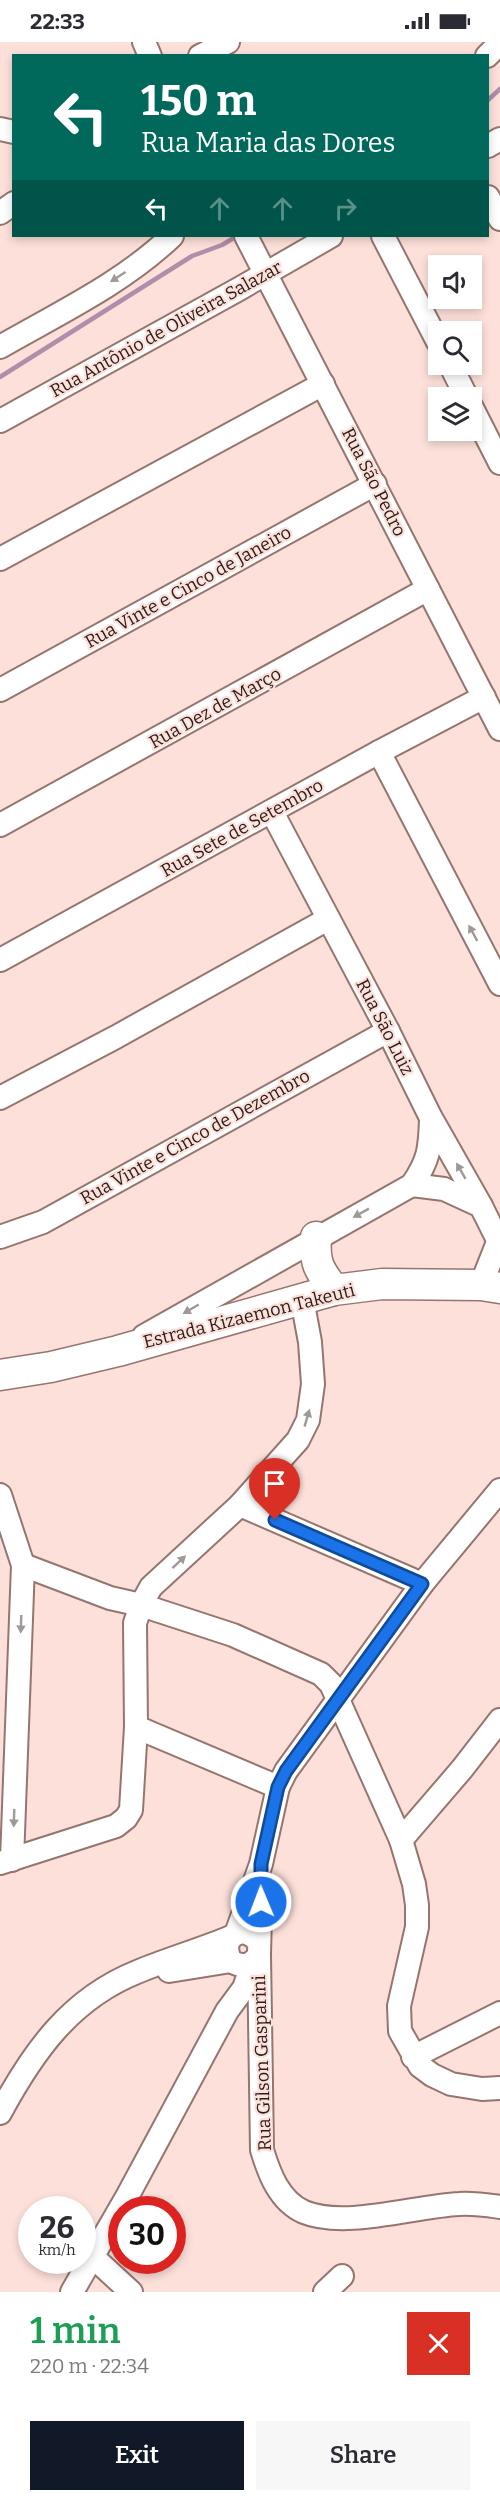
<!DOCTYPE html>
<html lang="en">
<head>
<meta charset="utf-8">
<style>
	body { margin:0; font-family:Bitter,serif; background:#f7f7f7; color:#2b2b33; height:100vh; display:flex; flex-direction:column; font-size:22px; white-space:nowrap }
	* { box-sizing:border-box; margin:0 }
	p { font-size:20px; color:#7c7c81 }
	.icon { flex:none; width:33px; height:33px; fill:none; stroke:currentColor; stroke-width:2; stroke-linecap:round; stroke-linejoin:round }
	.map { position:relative; height:2250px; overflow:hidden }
	.sheet { display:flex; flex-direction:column; background:#fff; flex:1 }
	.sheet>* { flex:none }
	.guide { position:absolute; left:12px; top:12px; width:477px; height:183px; border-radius:0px; box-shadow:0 3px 9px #0003; background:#00695c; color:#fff; overflow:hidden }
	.buttons { position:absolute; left:428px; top:213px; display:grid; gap:12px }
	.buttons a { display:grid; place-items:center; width:54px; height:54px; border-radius:0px; background:#fff; box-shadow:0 3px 9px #0003; font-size:30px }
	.speed { position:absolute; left:18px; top:2154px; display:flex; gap:12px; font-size:30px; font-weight:700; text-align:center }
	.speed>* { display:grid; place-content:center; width:78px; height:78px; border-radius:50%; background:#fff; box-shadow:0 3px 9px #0003; line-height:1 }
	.speed small { font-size:15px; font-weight:400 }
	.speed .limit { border:9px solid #d22; background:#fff; color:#111 }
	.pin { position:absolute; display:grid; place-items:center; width:51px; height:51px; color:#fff; margin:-62px -26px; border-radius:50% 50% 50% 0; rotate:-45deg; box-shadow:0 0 6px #0007 }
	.pin .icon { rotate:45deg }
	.me { position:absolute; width:66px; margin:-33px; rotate:359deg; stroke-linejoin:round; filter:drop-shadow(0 0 4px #0008) }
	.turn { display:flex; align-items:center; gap:21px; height:126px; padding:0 30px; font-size:27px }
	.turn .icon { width:78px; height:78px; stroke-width:2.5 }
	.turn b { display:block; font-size:42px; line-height:51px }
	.lanes { display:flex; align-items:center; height:57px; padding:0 30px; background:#0003; justify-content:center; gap:30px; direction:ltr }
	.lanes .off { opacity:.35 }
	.round { display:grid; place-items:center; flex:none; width:63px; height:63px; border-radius:0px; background:#f7f7f7 }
	.summary { display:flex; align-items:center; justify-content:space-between; height:102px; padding:0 30px }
	h1 { font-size:36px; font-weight:600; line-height:45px; color:#1e9e55 }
	.primary-button { display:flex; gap:12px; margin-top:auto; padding:12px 30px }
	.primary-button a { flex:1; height:69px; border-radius:0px; background:#111827; color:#fff; font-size:24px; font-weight:600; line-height:69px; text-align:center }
	.primary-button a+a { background:#f7f7f7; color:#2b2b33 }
	.status { display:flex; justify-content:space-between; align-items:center; height:42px; padding:0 30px; background:#fff; direction:ltr }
	.status svg { height:16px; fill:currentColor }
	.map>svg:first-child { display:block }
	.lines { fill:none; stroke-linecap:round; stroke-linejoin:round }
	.stream { stroke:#b08da8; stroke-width:4.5 }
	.minor-casing { stroke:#96756f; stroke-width:26 }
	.major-casing { stroke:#96756f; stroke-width:33 }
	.minor { stroke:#fff; stroke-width:22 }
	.major { stroke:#fff; stroke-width:30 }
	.oneway { fill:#9f9998 }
	.route-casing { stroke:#114b97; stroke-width:15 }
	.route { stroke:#1a73e8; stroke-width:10 }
	.labels { text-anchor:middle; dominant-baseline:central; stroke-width:4.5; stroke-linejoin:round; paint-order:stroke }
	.street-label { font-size:18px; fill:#291c19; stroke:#fde0da }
</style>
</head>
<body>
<div class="status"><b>22:33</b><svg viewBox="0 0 49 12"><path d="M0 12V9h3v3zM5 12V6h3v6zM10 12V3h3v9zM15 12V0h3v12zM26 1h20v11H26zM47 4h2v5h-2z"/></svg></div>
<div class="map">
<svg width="500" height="2250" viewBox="0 0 500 2250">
	<rect width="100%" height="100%" fill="#fde0da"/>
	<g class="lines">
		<g class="stream">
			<path d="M488 58 500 47"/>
			<path d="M0 335 192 214 222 203 237 194"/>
		</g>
		<g class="minor-casing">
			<g id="minor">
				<path d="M144 0 150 14"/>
				<path d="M200 14 228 0"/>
				<path d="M487 14 500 1"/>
				<path d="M0 87 14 90"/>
				<path d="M488 104 500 97"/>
				<path d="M488 155 500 177"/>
				<path d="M0 171 14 161"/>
				<path d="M246 194 500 687"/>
				<path d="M383 194 438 300"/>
				<path d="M0 305C59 271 123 241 172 194"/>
				<path d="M450 322 467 356"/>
				<path d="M471 364 500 421"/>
				<path d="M0 379 239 247 331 194"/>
				<path d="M0 517 323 342"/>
				<path d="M0 648 375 442"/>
				<path d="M379 710 500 942"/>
				<path d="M272 770 388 989 431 1076 481 1164 500 1202"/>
				<path d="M0 783 428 547"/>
				<path d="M0 918 379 710 484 655"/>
				<path d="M0 1056 116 995 328 877"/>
				<path d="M412 1143 444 1147 481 1164"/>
				<path d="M0 1195 43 1180 388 989"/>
				<path d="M481 1243 498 1200"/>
				<path d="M144 1294 412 1143C429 1118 430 1107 431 1078"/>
				<path d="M0 1453 23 1523 12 1818"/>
				<path d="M240 1463 422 1542"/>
				<path d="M23 1523 110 1556 141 1563 233 1593 321 1632 331 1642 401 1798 414 1842 417 1863V1885L399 1964 400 1989 420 2024 432 2033 451 2042 482 2047 500 2046"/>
				<path d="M136 1685 278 1745"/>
				<path d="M401 1798 462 1727 500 1678"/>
				<path d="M0 1821 116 1784 126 1776 131 1768 136 1685 135 1581 141 1563 151 1545 240 1463 298 1398 308 1378 313 1342 310 1300 302 1257"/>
				<path d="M236 1892 261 1822 278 1745 286 1729 422 1542 500 1448"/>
				<path d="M259 1901C245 1879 217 1895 231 1919 242 1926 253 1924 259 1912L261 1839"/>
				<path d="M259 1912 262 2108C269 2131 279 2159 304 2170 345 2187 415 2164 459 2162 473 2161 486 2163 500 2165"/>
				<path d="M169 1929 231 1919"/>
				<path d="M413 2015 500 1971"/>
				<path d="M0 2071C33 2010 70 1957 137 1930 168 1917 200 1908 231 1895"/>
				<path d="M93 2215 131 2250"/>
				<path d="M72 2250 128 2153 227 1969 244 1946 253 1920"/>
				<path d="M325 2250 342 2234"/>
			</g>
		</g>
		<g class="major-casing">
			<g id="major">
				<path d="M316 1195C314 1221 319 1228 334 1248"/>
				<path d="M0 1333 51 1325 118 1309 334 1248 382 1242 481 1243 500 1246"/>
			</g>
		</g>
		<use href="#minor" class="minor"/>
		<use href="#major" class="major"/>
	</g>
	<defs><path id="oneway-solid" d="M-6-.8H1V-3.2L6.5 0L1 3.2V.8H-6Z" transform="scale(1.5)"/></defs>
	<g class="oneway">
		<use href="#oneway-solid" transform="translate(118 235) rotate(147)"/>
		<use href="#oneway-solid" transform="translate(473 891) rotate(-118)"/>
		<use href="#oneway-solid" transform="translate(461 1129) rotate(-120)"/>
		<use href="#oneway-solid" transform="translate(361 1171) rotate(151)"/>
		<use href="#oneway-solid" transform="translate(191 1267) rotate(150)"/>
		<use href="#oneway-solid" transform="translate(307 1376) rotate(-74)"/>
		<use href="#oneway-solid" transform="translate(179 1520) rotate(-43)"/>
		<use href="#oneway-solid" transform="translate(21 1582) rotate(92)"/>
		<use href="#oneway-solid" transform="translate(14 1776) rotate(92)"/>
	</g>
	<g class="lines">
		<g class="route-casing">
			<path id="route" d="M261 1860V1822L278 1745 286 1729 422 1542 275 1478"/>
		</g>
		<use href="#route" class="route"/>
	</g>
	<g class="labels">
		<g class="street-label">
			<text transform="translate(166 287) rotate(-29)">Rua Antônio de Oliveira Salazar</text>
			<text transform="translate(374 440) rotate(63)">Rua São Pedro</text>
			<text transform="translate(188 545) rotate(-29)">Rua Vinte e Cinco de Janeiro</text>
			<text transform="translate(215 666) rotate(-29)">Rua Dez de Março</text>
			<text transform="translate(242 786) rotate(-29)">Rua Sete de Setembro</text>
			<text transform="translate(385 985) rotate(63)">Rua São Luiz</text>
			<text transform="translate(195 1095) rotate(-29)">Rua Vinte e Cinco de Dezembro</text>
			<text transform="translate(249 1274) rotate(-14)">Estrada Kizaemon Takeuti</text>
			<text transform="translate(262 2021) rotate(-92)">Rua Gilson Gasparini</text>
		</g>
	</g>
</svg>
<div class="buttons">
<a><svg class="icon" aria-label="sound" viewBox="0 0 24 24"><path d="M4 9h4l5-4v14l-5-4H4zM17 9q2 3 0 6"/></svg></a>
<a><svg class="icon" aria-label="search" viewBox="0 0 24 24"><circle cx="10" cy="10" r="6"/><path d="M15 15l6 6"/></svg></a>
<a><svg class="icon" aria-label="layers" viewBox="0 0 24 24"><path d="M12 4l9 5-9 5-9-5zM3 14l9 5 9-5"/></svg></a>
</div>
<div class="speed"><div>26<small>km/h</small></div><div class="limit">30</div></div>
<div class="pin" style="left:275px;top:1478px;background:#d93025"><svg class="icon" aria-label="arrive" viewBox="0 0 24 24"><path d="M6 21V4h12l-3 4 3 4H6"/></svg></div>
<svg class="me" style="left:261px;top:1860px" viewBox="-20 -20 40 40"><circle r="17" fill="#1a73e8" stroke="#fff" stroke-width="3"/><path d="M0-11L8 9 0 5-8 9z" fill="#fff"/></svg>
<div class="guide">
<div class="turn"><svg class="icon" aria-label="left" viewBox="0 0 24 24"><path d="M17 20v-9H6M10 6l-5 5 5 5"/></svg><div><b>150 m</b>Rua Maria das Dores</div></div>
<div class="lanes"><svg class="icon" aria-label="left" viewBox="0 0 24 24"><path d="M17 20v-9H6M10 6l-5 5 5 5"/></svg><svg class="icon off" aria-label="ahead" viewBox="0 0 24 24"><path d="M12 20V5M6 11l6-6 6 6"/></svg><svg class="icon off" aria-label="ahead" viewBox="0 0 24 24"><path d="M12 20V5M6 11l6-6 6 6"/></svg><svg class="icon off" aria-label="right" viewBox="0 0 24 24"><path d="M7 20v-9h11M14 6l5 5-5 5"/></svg></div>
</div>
</div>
<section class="sheet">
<div class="summary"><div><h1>1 min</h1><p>220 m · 22:34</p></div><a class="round" style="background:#d93025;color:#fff"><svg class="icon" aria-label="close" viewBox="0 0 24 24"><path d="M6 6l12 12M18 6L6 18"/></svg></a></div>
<div class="primary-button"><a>Exit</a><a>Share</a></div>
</section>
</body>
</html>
